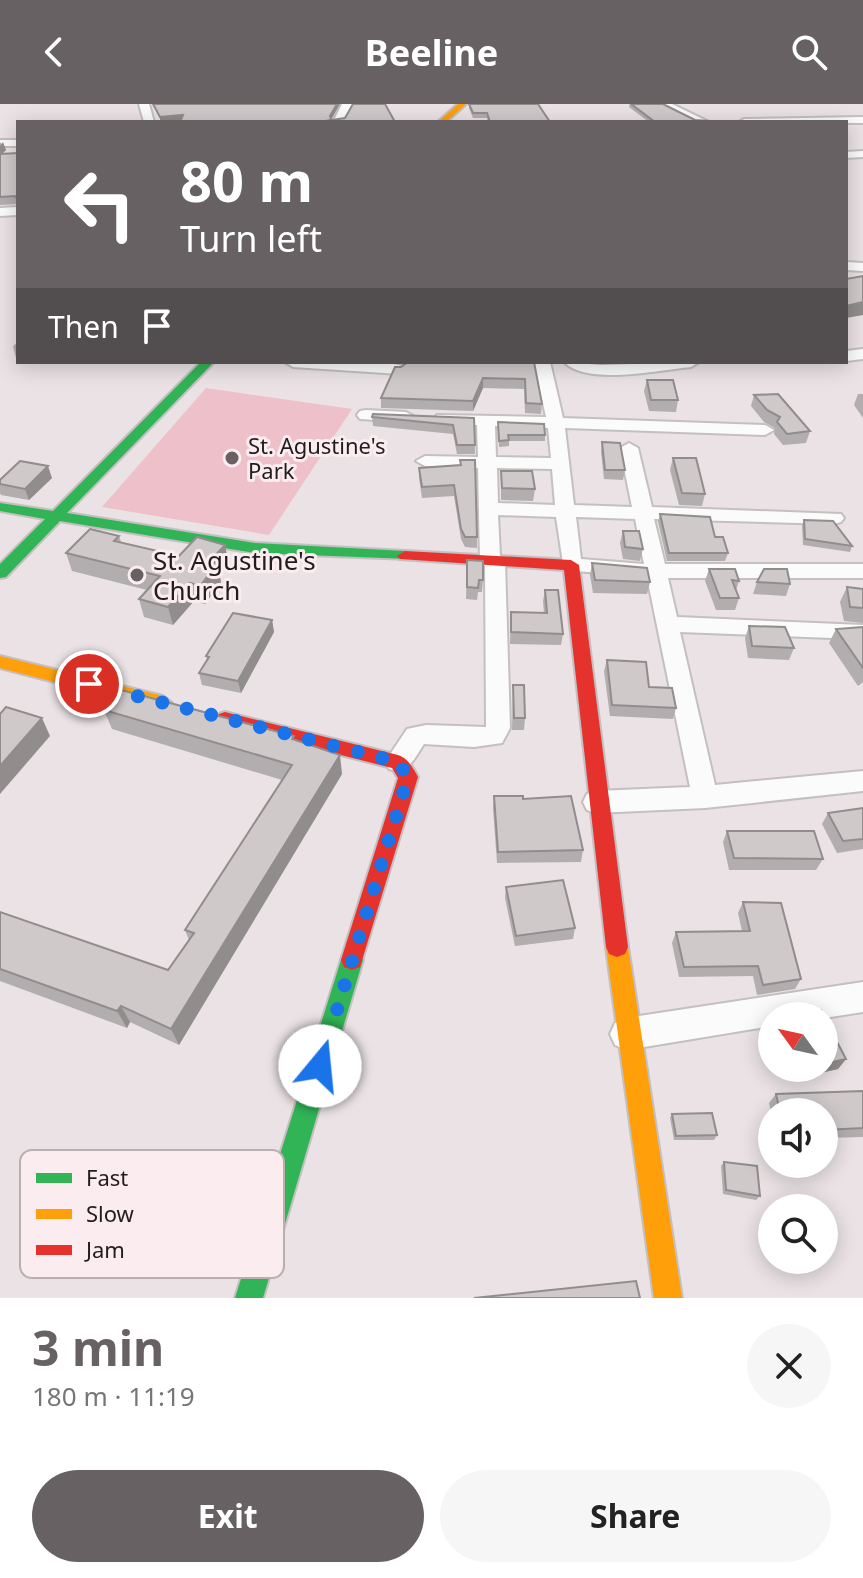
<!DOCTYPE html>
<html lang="en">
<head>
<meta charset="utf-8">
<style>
	body { margin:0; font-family:"Noto Sans",sans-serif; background:#f6f6f6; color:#222; height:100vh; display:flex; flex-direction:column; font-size:30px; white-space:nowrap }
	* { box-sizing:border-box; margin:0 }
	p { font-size:26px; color:#767676 }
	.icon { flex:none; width:44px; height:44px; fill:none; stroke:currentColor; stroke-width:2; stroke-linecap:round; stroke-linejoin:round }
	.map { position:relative; height:1194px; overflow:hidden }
	.drawer { display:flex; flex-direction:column; background:#fff; flex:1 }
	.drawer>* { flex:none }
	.hud { position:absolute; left:16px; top:16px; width:832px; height:244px; border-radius:0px; box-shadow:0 4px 20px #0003; background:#676163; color:#fff; overflow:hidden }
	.needle { width:52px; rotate:303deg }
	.fabs { position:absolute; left:758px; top:898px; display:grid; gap:16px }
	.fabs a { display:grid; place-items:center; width:80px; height:80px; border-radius:50%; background:#fff; box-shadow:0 4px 20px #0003; font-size:40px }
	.pin { position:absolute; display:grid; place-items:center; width:68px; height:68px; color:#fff; margin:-34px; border:4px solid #fff; border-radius:50%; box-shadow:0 2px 8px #0007 }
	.me { position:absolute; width:88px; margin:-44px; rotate:17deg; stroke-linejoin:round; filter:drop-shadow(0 0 6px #0008) }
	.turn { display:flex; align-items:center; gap:28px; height:168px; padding:0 32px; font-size:36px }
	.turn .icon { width:104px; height:104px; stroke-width:2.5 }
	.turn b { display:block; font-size:56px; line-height:68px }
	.then { display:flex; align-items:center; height:76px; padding:0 32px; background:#0003; gap:16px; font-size:30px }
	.round { display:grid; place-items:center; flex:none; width:84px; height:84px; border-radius:42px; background:#f6f6f6 }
	.headline { display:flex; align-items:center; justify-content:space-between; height:136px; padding:0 32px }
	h1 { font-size:48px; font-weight:700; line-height:60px; color:#676163 }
	.cta { display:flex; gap:16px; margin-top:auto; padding:16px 32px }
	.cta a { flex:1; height:92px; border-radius:48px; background:#676163; color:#fff; font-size:32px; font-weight:700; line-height:92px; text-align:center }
	.cta a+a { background:#f6f6f6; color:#222 }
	header { display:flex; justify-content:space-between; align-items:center; height:104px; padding:0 32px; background:#676163; color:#fff; font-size:36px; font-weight:700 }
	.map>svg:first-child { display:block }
	.green { fill:#eec0ca }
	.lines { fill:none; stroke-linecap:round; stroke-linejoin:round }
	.street-casing { stroke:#c4bfc0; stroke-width:4 }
	.fast-casing { stroke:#c4bfc0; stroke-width:4 }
	.slow-casing { stroke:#c4bfc0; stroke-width:4 }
	.jam-casing { stroke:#c4bfc0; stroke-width:4 }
	.street { fill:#fcfbfb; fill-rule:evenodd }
	.fast { fill:#30b455; fill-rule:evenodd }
	.slow { fill:#ff9f0a; fill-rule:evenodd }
	.jam { fill:#e5322d; fill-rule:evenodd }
	.wall { fill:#b2adae }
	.shaded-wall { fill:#918d8d }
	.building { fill:#cfc9ca; stroke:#918d8d; stroke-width:2 }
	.route { stroke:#1a73e8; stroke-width:14; stroke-dasharray:0 25.2 }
	.poi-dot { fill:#676163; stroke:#fbecef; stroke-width:3 }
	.labels { text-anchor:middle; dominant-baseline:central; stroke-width:6; stroke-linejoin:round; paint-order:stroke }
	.far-poi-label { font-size:22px; fill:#211c1d; stroke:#fbecef; text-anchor:start }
	.poi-label { font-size:26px; fill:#211c1d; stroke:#fbecef; text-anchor:start }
	.key { fill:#fbecef; stroke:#baaeb0; stroke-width:2 }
	.key-label { font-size:22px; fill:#211c1d }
</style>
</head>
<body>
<header><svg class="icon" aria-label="back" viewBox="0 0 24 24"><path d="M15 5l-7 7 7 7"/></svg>Beeline<svg class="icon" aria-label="search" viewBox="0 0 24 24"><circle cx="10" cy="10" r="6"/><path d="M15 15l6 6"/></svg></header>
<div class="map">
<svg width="863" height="1194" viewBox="0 0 863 1194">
	<rect width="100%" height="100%" fill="#eae2e4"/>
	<path class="green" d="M206 284 352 305 269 431 102 403Z"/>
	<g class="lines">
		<g class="street-casing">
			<g id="street">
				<path d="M139 0H149L154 18H144Z"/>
				<path d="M342 0H352L343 18H333Z"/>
				<path d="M659 0H672L709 18H696Z"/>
				<path d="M863 13V19L739 18 744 15Z"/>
				<rect x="0" y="36" width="18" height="6"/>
				<path d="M863 47V53L846 54V48Z"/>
				<path d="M18 103V111L0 112V104Z"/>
				<path d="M846 158 863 159V167L846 166Z"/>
				<path d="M863 245V255L846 257V247Z"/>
				<path d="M285 258C308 258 394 253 408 265L400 270 293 263Z"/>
				<path d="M534 258H550L563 314 765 321 774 326 765 331 565 324 574 401 632 403 620 344 629 339 638 344 652 403 841 410 844 414 841 418 834 420 654 415 665 460H863V474H668L677 513 863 521V533L857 535 680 528 715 681 863 667V687L705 704 596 709 587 706 583 698 587 690 596 687 690 683 647 473 564 466 556 413 498 411 500 452 505 457 510 624 502 639 474 643 424 640C414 655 408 671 389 665L385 658 407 625 426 621 486 623 485 462 480 457 478 364 425 362 416 357 425 352 478 353 477 321 443 320 434 315 437 311 546 313ZM495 322 548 324 551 354 496 353ZM497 364 552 365 555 401 498 399ZM576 413 635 415 644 460 581 455Z"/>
				<path d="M564 258 601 261 699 258 691 263C658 266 588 282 564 258Z"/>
				<path d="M366 306 406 308 415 313 406 318 360 315 357 311 360 307Z"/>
				<path d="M863 878V908L824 914 772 912V922L626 946 615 941 610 930 615 919 626 914Z"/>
			</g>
		</g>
		<g class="fast-casing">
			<g id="fast">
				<path d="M201 258H214L67 409 255 439 405 447 413 452 410 455 255 449 60 417 6 473 0 474V460L45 415 0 407V399L53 407Z"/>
				<path d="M352 846 360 849 363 856 263 1194H235L341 856 344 849Z"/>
			</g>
		</g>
		<g class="slow-casing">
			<g id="slow">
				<path d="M458 0H466L446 18H438Z"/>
				<path d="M0 552 163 592 172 599 163 606 0 564Z"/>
				<path d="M617 833 625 836 628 843 682 1194H654L606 843 609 836Z"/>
			</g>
		</g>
		<g class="jam-casing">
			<g id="jam">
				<path d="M405 447 571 456 579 461 628 843 625 850 617 853 609 850 606 843 564 466 400 455 397 452Z"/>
				<path d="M225 608 398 651C408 654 413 664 418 673L360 863 352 866 344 863 341 856 398 674 392 664 219 620 216 615 219 610Z"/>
			</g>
		</g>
		<use href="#street" class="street"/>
		<use href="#fast" class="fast"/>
		<use href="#slow" class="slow"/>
		<use href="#jam" class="jam"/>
	</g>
	<g class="wall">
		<path d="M469 0 550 18H488L487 14H473L469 4Z"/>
		<path d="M630 0H663L695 16 711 18H649L629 3Z"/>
		<path d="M0 38 6 46 2 50 18 49V100L0 101Z"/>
		<path d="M18 238V254H16L13 242Z"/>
		<path d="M401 258H534L542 300 541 310 525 309 524 285 483 284 473 307 381 304V294L401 263 404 261Z"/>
		<path d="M647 276 678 296 676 308 649 307 644 287Z"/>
		<path d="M858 290H863V314L854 301Z"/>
		<path d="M754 291 810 327 806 339 783 341 774 330 775 324 764 318 751 302Z"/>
		<path d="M372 313 474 314 475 350H457L453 330 373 322Z"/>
		<path d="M498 318 545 331V337H509V342L499 343Z"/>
		<path d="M602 338 625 366 623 376 604 375 601 348Z"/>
		<path d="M673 354 705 390 702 402 679 401 670 366Z"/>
		<path d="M460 356 477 433V444L465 443 461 435 454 392 422 394 419 374V364L460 361Z"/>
		<path d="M501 367 535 385 533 397 501 396Z"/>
		<path d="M52 374 29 396 1 391 0 389V380Z"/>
		<path d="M660 410 715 433 728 449 725 457H667L658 418Z"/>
		<path d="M804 416 852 442 850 448 803 441 802 422Z"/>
		<path d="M623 427 643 445 640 457 623 455 620 439Z"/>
		<path d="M119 432 121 438 179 452 225 441 228 458 219 469 221 478 205 500 194 497 173 521 144 513 139 495 147 486 72 467 66 449Z"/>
		<path d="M467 456 483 476 482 488H478L477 496 466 495Z"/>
		<path d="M592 459 650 478 647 490 593 489 590 471Z"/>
		<path d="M709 465 739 477 736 486 739 494 735 506H716L705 477Z"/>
		<path d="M757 478 790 480 786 492 753 490Z"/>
		<path d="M847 483 863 485V519L844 517 840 498Z"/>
		<path d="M545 486 563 530 561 541 510 540 511 508 544 509 543 497Z"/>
		<path d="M272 516 274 528 241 589 202 581 199 569 207 556 206 552Z"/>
		<path d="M749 522 794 544 789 556 748 554 745 534Z"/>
		<path d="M863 523V578L858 582 829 539 836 525Z"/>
		<path d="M607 556 649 583 676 604 673 615 610 612 604 567Z"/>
		<path d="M513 581 525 614 524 626H512Z"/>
		<path d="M104 606 294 632V636L342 670 179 941 130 918 127 924 0 877V808L168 866 189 836 185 826 282 676 112 625Z"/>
		<path d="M494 692 523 695 583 746 581 758 497 759 493 704Z"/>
		<path d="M863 704V745L837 749 822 720 828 709Z"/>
		<path d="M727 727 823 755 816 766H729L723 738Z"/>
		<path d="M506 783 575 824 573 835 515 842 505 794Z"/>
		<path d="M743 798 801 875 795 885 757 891 753 872 679 873 672 839 676 828 742 827 738 809Z"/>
		<path d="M796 906 823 912H792Z"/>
		<path d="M846 955 838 965 816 970 813 964H824Z"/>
		<path d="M863 987V1033L824 1034V1008H772V1011L769 999 776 990Z"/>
		<path d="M672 1010 717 1031 714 1036H674L670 1014Z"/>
		<path d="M724 1058 760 1092 756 1096 723 1090 721 1062Z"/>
	</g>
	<g class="shaded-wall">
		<path d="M337 0H340L331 16 332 18H319L330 12Z"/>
		<path d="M183 11 184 16 160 18V13Z"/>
		<path d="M3 38 6 46 0 52V42Z"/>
		<path d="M863 198V211L846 214V202Z"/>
		<path d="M483 274V284L473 307V297Z"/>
		<path d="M48 362 52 374 29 396 25 385Z"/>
		<path d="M225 441 228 458 219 469 221 478 205 500 200 482 209 458Z"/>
		<path d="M190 479 194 497 173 521 168 503Z"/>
		<path d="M272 516 274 528 241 589 238 577Z"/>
		<path d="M42 614 50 632 0 690V662Z"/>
		<path d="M340 651 342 670 179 941 171 925Z"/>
		<path d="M121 902 130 918 127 924 117 907Z"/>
		<path d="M846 955 838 965 816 970 821 964H824V960Z"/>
	</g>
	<g class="building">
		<path d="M153 0H337L330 12 331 16 320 18H180L183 11 160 13Z"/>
		<path d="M353 0H385L395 18H333L332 16 345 14Z"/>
		<path d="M469 0H538L550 18H490L487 9H473Z"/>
		<path d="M631 0H663L695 16 709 17 711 18H655Z"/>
		<path d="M18 49V96L15 92 0 93V50Z"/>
		<path d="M863 172V198L846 202V175Z"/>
		<path d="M408 258H534L542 300 526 299 525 275 483 274 473 297 381 294 395 263H401Z"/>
		<path d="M647 276H673L678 296H651Z"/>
		<path d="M778 290 810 327 787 330 777 318 780 313 767 306 754 291Z"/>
		<path d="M373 310 474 314 475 341H457L453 321 372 313Z"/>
		<path d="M498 318 544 320 545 331H508L509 336 499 337Z"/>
		<path d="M602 338 620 339 625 366H605Z"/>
		<path d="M673 354H696L705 390 682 389Z"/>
		<path d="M460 356H475L477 433H465L461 425 454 381 422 383 419 364 461 361Z"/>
		<path d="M20 357 48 362 25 385 0 380V376Z"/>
		<path d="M501 367H532L535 385 502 384Z"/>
		<path d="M660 410 710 413 715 433H723L728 449H669Z"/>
		<path d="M804 416 833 417 852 442 805 435Z"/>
		<path d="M90 425 119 432 114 437 179 452 197 433 225 441 209 458 217 460 200 482 190 479 168 503 139 495 160 472 66 449Z"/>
		<path d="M623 427H639L643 445 625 443Z"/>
		<path d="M467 456 483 457V476H479L478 484 467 483Z"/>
		<path d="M592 459 647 464 650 478 595 476Z"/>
		<path d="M709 465H735L739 477 732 476 739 494H720Z"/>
		<path d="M764 465H787L790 480 757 478Z"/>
		<path d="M847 483 863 485V504L850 503Z"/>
		<path d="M545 486H558L563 530 511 528V508L547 509Z"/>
		<path d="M233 509 272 516 238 577 199 569 209 553 206 552Z"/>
		<path d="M749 522 785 523 794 544 752 542Z"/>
		<path d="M863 523V564L836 525Z"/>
		<path d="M607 556 646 558 649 583 672 584 676 604 612 601Z"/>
		<path d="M513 581H524L525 614H514Z"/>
		<path d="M121 586 294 632 292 635 340 651 171 925 121 902 117 907 0 865V808L168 866 194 829 185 826 292 661 104 606Z"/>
		<path d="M6 603 42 614 0 662V610Z"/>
		<path d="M494 692H523V695L571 692 583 746 498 748Z"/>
		<path d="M863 704V735L843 737 828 709Z"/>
		<path d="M727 727H814L823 755 734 754Z"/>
		<path d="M563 776 575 824 516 832 506 783Z"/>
		<path d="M743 798 781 799 801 875 763 881 758 862 684 863 676 828 750 827Z"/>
		<path d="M796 906H821L823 912H800Z"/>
		<path d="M824 913 846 955 824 960Z"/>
		<path d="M863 987V1024L824 1026V1008H780L776 990Z"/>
		<path d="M712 1009 717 1031 676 1032 672 1010Z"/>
		<path d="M724 1058 757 1062 760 1092 726 1086Z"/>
		<path d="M636 1177 640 1194H474Z"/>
	</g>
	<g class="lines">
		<path class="route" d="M89 580 398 658 408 673 320 962"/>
	</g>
	<g class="poi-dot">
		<circle cx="232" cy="354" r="8"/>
		<circle cx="137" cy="471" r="8"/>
	</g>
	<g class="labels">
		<g class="far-poi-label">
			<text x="248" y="341">St. Agustine's<tspan x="248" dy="25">Park</tspan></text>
		</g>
		<g class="poi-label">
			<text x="153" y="456">St. Agustine's<tspan x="153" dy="30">Church</tspan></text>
		</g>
	</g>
	<rect x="20" y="1046" width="264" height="128" rx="12" class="key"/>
	<rect x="36" y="1069" width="36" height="10" fill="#30b455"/>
	<rect x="36" y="1105" width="36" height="10" fill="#ff9f0a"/>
	<rect x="36" y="1141" width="36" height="10" fill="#e5322d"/>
	<g class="key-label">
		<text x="86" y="1082">Fast</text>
		<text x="86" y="1118">Slow</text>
		<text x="86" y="1154">Jam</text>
	</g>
</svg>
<div class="fabs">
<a><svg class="needle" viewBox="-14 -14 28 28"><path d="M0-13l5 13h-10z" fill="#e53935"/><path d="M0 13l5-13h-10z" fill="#767676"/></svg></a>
<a><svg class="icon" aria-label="sound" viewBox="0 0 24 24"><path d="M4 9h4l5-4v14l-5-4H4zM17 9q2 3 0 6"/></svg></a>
<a><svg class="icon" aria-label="search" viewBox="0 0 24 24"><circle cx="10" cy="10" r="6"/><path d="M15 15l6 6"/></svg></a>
</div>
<div class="pin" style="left:89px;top:580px;background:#d93025"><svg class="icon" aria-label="arrive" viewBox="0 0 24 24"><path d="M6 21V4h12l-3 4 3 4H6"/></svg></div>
<svg class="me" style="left:320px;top:962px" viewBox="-20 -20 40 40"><circle r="19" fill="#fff"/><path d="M0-13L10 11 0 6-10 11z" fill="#1a73e8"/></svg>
<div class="hud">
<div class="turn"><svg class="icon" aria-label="left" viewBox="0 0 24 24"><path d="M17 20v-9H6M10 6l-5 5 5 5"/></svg><div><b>80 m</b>Turn left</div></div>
<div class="then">Then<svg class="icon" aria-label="arrive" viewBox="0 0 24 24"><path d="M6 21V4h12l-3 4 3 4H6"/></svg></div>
</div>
</div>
<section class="drawer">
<div class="headline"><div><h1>3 min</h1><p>180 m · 11:19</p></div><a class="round"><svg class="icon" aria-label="close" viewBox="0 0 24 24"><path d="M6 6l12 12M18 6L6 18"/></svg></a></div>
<div class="cta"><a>Exit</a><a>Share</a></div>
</section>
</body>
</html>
